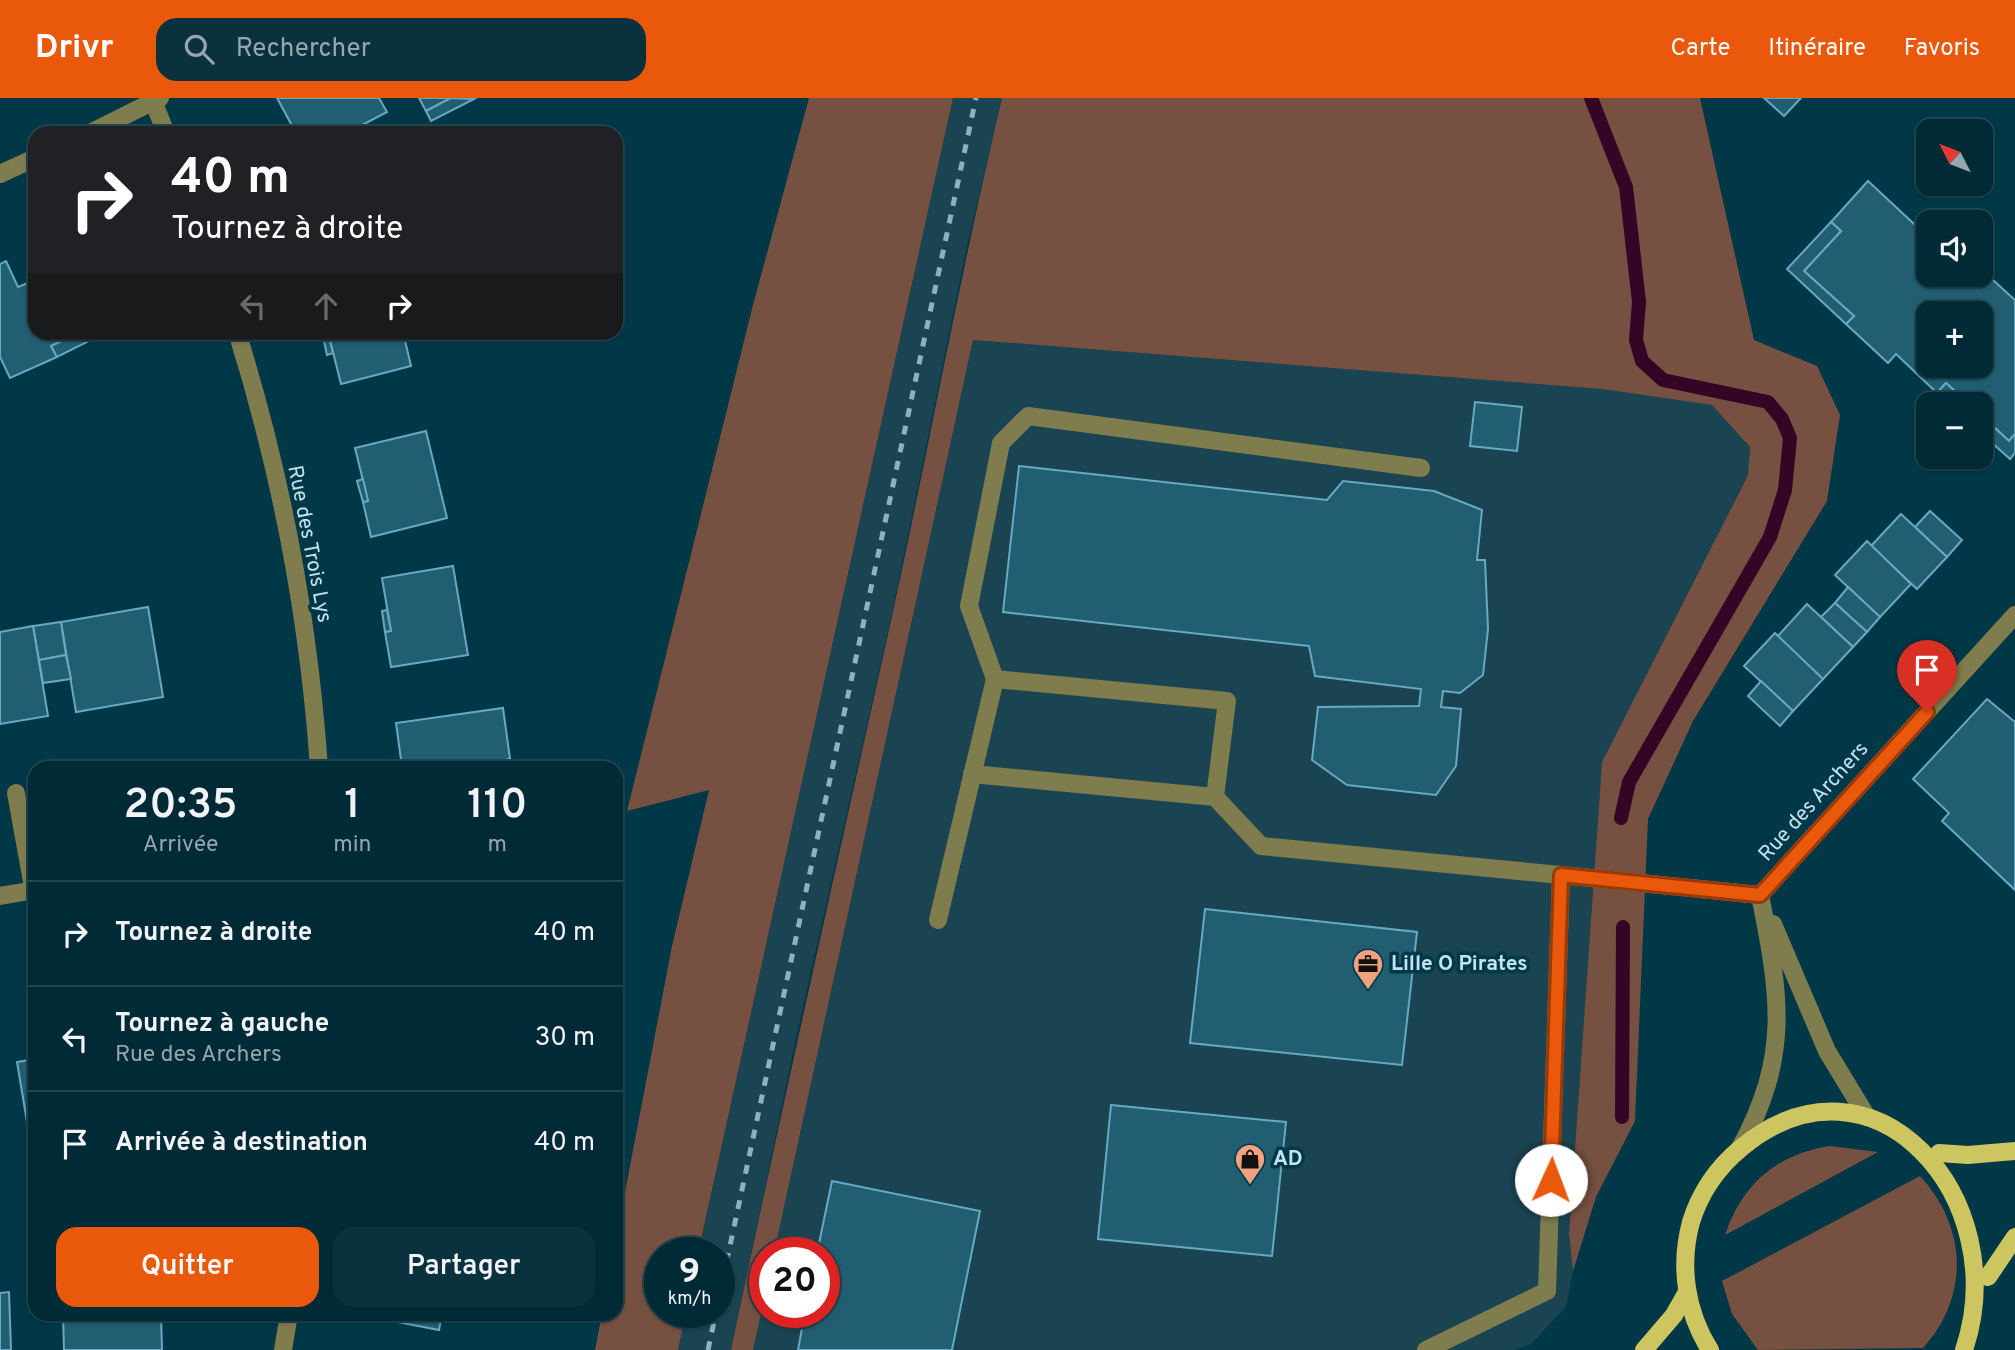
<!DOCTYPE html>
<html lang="fr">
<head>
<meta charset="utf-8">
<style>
	body { margin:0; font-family:Overpass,sans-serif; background:#0a323e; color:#f1f3f6; height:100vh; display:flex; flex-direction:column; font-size:26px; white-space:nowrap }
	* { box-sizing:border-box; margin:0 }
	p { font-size:23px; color:#95a7ad }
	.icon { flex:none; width:38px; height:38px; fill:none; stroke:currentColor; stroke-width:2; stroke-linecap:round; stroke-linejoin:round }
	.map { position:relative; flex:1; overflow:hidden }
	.panel { position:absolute; left:28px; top:663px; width:595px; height:560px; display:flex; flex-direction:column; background:#002a36; border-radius:21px; box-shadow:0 2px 5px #0004,0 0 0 2px #224651 }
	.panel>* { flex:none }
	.banner { position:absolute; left:28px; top:28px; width:595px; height:214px; border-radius:21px; box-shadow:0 2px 5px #0004,0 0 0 2px #224651; background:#202124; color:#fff; overflow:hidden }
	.needle { width:46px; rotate:312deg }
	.tools { position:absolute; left:1916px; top:21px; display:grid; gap:14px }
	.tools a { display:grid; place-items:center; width:77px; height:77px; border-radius:14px; background:#002a36; box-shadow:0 2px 5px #0004,0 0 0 2px #224651; font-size:35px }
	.speed { position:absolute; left:644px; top:1139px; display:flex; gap:14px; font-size:35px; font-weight:700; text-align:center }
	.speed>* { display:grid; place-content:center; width:91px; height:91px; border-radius:50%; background:#002a36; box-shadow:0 2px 5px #0004,0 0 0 2px #224651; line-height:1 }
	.speed small { font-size:18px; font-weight:400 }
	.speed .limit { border:10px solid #d22; background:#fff; color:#111 }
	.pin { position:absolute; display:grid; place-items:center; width:60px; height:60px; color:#fff; margin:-72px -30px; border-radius:50% 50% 50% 0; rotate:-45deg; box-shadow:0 0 7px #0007 }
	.pin .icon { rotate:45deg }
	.me { position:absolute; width:77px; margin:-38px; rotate:2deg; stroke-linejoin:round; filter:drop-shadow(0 0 5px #0008) }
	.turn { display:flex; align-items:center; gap:24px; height:147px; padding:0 28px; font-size:32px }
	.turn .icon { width:91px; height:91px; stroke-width:2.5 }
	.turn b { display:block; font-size:49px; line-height:60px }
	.lanes { display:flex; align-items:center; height:66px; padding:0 28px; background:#0003; justify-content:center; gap:35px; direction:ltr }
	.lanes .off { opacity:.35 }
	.eta { display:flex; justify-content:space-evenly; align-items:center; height:119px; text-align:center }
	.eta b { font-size:42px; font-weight:600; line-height:49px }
	.primary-button { display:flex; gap:14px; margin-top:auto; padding:14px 28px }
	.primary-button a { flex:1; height:80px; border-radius:21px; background:#ea580c; color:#fff; font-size:28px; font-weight:600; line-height:80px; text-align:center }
	.primary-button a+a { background:#0a323e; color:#f1f3f6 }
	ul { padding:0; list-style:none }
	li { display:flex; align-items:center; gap:21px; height:105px; padding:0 28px; border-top:2px solid #224651 }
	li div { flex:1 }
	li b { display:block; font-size:26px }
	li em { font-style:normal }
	header { display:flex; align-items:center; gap:42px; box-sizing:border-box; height:98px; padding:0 35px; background:#ea580c; color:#fff }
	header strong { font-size:33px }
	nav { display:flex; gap:38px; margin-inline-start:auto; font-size:24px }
	.search { width:490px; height:63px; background:#0a323e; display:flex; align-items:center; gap:18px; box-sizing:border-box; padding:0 24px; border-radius:21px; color:#95a7ad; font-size:26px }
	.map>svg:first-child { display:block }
	.built { fill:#1a4452 }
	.green { fill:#765040 }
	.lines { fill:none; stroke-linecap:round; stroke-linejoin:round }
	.stream { stroke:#360526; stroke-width:14 }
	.building { fill:#225e72; stroke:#67a9c2; stroke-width:2; fill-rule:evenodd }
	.minor { stroke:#7f7c4d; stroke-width:18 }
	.major { stroke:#cdc55f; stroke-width:18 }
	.rail { stroke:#8bb2c0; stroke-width:5; stroke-dasharray:9 9; stroke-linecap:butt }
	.route-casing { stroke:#983908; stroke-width:18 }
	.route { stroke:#ea580c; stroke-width:12 }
	.labels { text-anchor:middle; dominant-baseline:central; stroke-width:7; stroke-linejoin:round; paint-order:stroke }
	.street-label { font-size:21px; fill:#c3e3f0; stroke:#003848 }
	.poi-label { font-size:21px; font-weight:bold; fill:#c3e3f0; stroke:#003848; text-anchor:start }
</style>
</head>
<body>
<header>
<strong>Drivr</strong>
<div class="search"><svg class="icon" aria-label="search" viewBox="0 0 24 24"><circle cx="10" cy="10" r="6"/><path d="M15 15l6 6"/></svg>Rechercher</div>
<nav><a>Carte</a><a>Itinéraire</a><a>Favoris</a></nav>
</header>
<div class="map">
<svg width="2015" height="1252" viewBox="0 0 2015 1252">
	<rect width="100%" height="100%" fill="#003848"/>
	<g class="built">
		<path d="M953 0H1002L968 143 891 520 797 935 731 1252H678L686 1215 719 1214V1155H698Z"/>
		<path d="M973 242 1602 291 1712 307 1750 349 1748 376 1602 664 1569 1136 1573 1173 1566 1209 1531 1246 1514 1252H753L765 1198V1214H824V1155H774Z"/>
	</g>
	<g class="green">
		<path d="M809 0H953L698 1155H660V1214L686 1215 678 1252H595L602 1216H616V1141L672 848 709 692 627 713 753 207Z"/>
		<path d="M1002 0H1700L1754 242 1817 268 1840 317 1827 403 1693 623 1648 721 1635 1023 1596 1099 1573 1173 1569 1136 1602 664 1748 377 1750 349 1712 307 1602 291 973 242 774 1155H765V1198L753 1252H731C782 1008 837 766 891 523 929 348 961 173 1002 0Z"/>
		<path d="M1830 1048 1878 1054 1725 1137C1742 1086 1777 1056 1830 1048Z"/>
		<path d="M1920 1078C1967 1129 1970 1198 1923 1250L1758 1252 1732 1216 1722 1183Z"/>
	</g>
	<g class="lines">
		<g class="stream">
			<path d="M1591 0 1626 89 1639 204 1636 242 1642 263 1663 282 1768 304 1782 321 1790 340 1785 392 1770 439 1629 684 1621 720"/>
			<path d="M1622 1019 1623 829"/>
		</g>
	</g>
	<g class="building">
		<path d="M277 0H379L387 14 347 35H296Z"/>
		<path d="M419 0H451L426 13Z"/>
		<path d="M451 0 474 1 431 23 426 13Z"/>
		<path d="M1764 0H1801L1784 18Z"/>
		<path d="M1868 83 1928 139V177H1981V171L2015 202V336L2009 343 1981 317V306H1969L1946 285 1937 295 1896 256 1888 265 1846 226 1854 218 1804 173 1841 133 1831 124ZM1928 215H1981V268H1928Z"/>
		<path d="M1831 124 1841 133 1804 173 1854 218 1846 226 1787 171Z"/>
		<path d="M6 163 18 189 35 182V234H81L51 248 57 259 10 280 0 259V166Z"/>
		<path d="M81 234H98L99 238 57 259 51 248Z"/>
		<path d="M322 234H328L333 255 327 257Z"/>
		<path d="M328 234H403L411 268 341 286Z"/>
		<path d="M1946 285 1969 306H1950L1937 295Z"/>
		<path d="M1475 304 1522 309 1517 353 1470 348Z"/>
		<path d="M1981 317 2009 343 2015 336V355L2010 361 1981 335Z"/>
		<path d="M426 333 447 420 371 439 363 404 368 403 355 350Z"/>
		<path d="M1019 368 1327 402 1343 383 1434 393 1482 412 1477 462H1485L1488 531 1483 577 1460 595 1443 593 1441 609 1461 611 1456 668 1436 697 1347 687 1312 662 1318 609 1419 608 1421 591 1315 578 1309 548 1003 514Z"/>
		<path d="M363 381 368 403 363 404 357 383Z"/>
		<path d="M1930 413 1962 442 1947 459 1915 429Z"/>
		<path d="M1901 416 1947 459 1917 491 1871 448Z"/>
		<path d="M1867 443 1911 486 1880 519 1835 477Z"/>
		<path d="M453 468 468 557 391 569 385 534 391 533 382 480Z"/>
		<path d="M1848 489 1880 519 1867 534 1835 505Z"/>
		<path d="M1835 505 1867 534 1853 549 1821 519Z"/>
		<path d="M1807 506 1853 549 1823 581 1777 539Z"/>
		<path d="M148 509 163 599 76 614 61 524Z"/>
		<path d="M387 512 391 533 385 534 382 513Z"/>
		<path d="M61 524 66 557 39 562 33 528Z"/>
		<path d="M33 528 48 618 0 626V534Z"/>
		<path d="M1775 535 1823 581 1793 613 1744 568Z"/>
		<path d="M66 557 71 581 43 585 39 562Z"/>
		<path d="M1761 583 1793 613 1780 628 1748 598Z"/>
		<path d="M1987 601 2015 624V792L1942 723 1949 715 1913 681Z"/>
		<path d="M503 610 510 661 499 663 500 670H432L431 666 402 669 396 625Z"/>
		<path d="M510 661 511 670H500L499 663Z"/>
		<path d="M1205 811 1417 834 1402 967 1190 945Z"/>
		<path d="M35 961V1053L32 1054 17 964Z"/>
		<path d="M1111 1007 1286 1024 1272 1158 1098 1141Z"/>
		<path d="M832 1083 980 1113 952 1252H798L805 1214H824V1155H817Z"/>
		<path d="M9 1194 11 1252H0V1195Z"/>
		<path d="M63 1216H161L162 1252H64Z"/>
		<path d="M383 1216H442L439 1232 382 1221Z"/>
	</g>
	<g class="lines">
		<g class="minor">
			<path d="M154 5 166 35"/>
			<path d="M90 35 160 0"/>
			<path d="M0 76 35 60"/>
			<path d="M237 234C281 375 309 524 319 670"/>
			<path d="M1421 370 1028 318 1001 345 969 508 995 581 1227 603 1215 699 1261 748 1561 777 1547 1193 1426 1252"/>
			<path d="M972 676 1215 699"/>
			<path d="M16 695 35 800"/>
			<path d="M1561 777 1760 797"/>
			<path d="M1760 797 2015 517"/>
			<path d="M0 798 35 792"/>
			<path d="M938 822 995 581"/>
			<path d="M1773 826 1827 953 1867 1019"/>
			<path d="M1739 1052C1791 957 1780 899 1760 797"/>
			<path d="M283 1252 289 1216"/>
		</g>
		<g class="major">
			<path d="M1939 1055 1968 1057 2015 1053"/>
			<path d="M1988 1179 2015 1139"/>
			<path d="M1644 1252 1674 1217 1687 1194"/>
			<path d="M1710 1252C1686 1214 1679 1168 1691 1124 1700 1095 1718 1069 1741 1050 1873 940 2015 1100 1964 1252"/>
		</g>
		<g class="rail">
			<path d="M719 1199 976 0"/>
			<path d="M708 1252 716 1214"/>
		</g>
	</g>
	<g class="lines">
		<g class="route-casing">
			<path id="route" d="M1551 1082 1561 777 1760 797 1927 614"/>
		</g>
		<use href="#route" class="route"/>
	</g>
	<defs>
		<g id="office-pin" transform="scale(1.575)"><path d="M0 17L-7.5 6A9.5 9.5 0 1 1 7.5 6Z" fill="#f1a17d" stroke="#003848"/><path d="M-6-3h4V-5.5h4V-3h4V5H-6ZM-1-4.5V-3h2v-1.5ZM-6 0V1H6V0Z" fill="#111"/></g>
		<g id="shop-pin" transform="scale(1.575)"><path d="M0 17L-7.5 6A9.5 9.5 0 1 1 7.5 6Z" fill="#f1a17d" stroke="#003848"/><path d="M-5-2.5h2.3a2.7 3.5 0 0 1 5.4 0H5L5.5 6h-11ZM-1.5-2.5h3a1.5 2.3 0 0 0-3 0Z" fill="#111"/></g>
	</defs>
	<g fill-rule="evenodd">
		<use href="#office-pin" x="1368" y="866"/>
		<use href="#shop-pin" x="1250" y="1061"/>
	</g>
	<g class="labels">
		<g class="street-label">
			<text transform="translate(309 446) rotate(79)">Rue des Trois Lys</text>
			<text transform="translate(1814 704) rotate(-48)">Rue des Archers</text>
		</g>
		<g class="poi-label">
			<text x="1391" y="866">Lille O Pirates</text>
			<text x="1273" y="1061">AD</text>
		</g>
	</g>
</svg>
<div class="tools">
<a><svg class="needle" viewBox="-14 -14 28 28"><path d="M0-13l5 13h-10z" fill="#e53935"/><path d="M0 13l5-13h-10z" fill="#95a7ad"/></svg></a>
<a><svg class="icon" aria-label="sound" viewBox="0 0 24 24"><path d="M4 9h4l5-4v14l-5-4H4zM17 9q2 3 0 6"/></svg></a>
<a>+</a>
<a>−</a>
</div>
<div class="speed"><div>9<small>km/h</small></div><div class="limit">20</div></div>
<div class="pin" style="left:1927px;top:614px;background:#d93025"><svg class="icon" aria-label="arrive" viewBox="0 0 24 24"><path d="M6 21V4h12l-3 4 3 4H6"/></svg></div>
<svg class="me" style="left:1551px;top:1082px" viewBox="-20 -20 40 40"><circle r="19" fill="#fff"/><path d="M0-13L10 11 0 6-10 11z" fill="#ea580c"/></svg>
<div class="banner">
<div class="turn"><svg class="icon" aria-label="right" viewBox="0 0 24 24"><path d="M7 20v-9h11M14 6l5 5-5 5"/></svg><div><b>40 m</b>Tournez à droite</div></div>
<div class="lanes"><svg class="icon off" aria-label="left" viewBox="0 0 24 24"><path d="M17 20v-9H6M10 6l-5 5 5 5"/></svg><svg class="icon off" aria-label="ahead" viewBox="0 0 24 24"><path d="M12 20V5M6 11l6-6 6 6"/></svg><svg class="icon" aria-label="right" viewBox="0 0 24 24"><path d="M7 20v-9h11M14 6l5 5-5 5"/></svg></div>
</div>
<section class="panel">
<div class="eta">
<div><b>20:35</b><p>Arrivée</p></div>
<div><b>1</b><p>min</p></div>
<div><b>110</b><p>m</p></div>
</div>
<ul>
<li><svg class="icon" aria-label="right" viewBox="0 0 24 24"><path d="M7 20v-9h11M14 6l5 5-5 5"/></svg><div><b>Tournez à droite</b></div><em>40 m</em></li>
<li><svg class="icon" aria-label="left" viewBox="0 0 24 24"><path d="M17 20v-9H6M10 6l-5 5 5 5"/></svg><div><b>Tournez à gauche</b><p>Rue des Archers</p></div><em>30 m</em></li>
<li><svg class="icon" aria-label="arrive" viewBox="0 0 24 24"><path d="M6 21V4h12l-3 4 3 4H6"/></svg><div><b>Arrivée à destination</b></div><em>40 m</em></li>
</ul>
<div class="primary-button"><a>Quitter</a><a>Partager</a></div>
</section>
</div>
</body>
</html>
